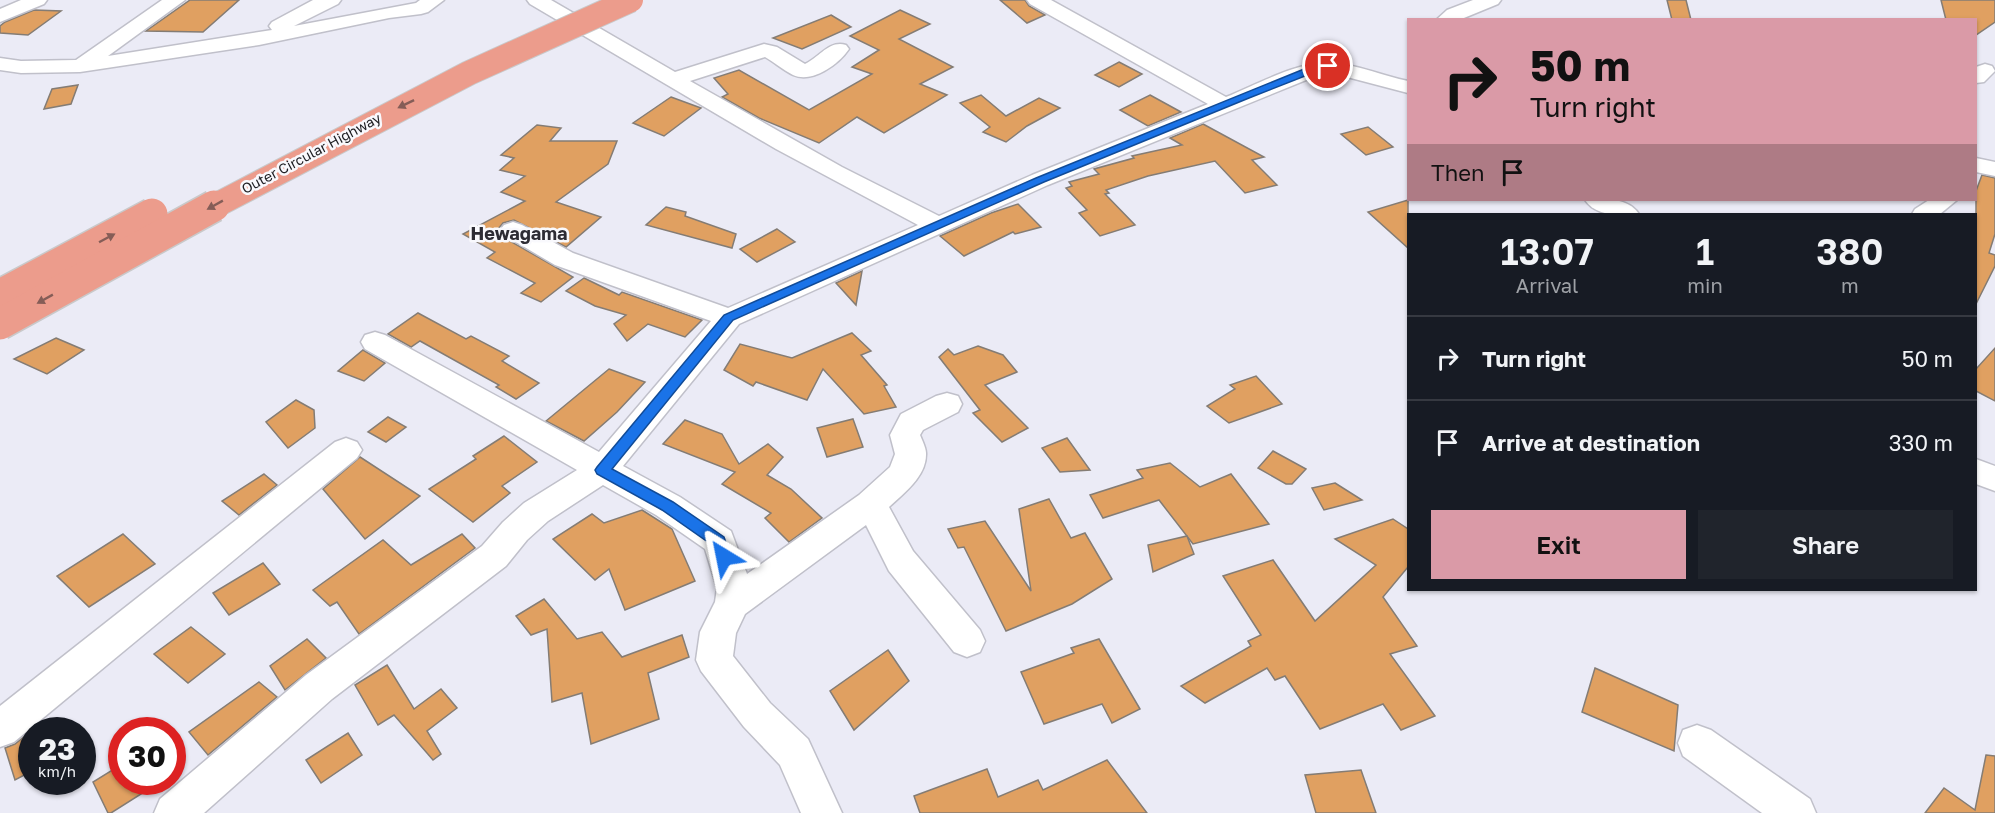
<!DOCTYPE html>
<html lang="en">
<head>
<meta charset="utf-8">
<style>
	body { margin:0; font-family:"Golos Text",sans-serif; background:#20242c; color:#f1f3f6; height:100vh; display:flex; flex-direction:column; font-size:22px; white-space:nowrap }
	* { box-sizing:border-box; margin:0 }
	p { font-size:20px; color:#9ea1a6 }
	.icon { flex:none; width:33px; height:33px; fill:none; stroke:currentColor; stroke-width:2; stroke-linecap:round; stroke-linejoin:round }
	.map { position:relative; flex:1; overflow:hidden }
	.panel { position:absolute; left:1407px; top:213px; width:570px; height:378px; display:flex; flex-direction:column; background:#171b24; border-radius:0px; box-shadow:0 2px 4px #0004 }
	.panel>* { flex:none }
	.guide { position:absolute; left:1407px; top:18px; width:570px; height:183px; border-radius:0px; box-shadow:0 2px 4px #0004; background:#da9aa7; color:#111; overflow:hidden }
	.speed { position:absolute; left:18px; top:717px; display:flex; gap:12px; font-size:30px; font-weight:700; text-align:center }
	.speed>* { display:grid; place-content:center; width:78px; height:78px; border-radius:50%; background:#171b24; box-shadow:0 2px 4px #0004; line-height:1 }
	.speed small { font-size:15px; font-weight:400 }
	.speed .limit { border:9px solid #d22; background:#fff; color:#111 }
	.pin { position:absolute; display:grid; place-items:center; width:51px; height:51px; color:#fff; margin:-26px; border:3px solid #fff; border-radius:50%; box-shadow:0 2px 6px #0007 }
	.me { position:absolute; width:66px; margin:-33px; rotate:325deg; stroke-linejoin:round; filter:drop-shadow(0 0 4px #0008) }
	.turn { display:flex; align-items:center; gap:21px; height:126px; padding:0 24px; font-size:27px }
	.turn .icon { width:78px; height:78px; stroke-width:2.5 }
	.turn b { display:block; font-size:42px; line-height:51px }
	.then { display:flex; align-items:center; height:57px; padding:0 24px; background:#0003; gap:12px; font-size:22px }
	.eta { display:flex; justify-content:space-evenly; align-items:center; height:102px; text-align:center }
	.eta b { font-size:36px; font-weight:600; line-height:42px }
	.action { display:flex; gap:12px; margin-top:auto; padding:12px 24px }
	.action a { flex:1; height:69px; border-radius:0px; background:#da9aa7; color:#111; font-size:24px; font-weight:600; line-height:69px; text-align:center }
	.action a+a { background:#20242c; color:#f1f3f6 }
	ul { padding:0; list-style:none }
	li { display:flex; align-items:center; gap:18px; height:84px; padding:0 24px; border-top:2px solid #363941 }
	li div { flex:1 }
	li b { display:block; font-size:22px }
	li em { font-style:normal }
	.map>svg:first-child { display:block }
	.building { fill:#e0a061; stroke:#847c74; stroke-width:1.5 }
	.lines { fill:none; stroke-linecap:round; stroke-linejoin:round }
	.minor-casing { stroke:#c0c0ca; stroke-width:3 }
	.minor { fill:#fff; fill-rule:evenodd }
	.highway-bridge-far1-casing { stroke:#c9c9ca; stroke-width:26; stroke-linecap:butt }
	.highway-bridge-casing { stroke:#c9c9ca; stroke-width:34; stroke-linecap:butt }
	.highway-bridge-far1 { stroke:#ec9c8c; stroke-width:24 }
	.highway-bridge { stroke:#ec9c8c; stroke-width:31 }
	.oneway { fill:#855d57 }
	.route { fill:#1a73e8; stroke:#114b97; stroke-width:1.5 }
	.labels { text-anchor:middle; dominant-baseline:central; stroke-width:5; stroke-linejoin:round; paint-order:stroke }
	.far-street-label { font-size:14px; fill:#1e1e22; stroke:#f9f9fd }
	.quarter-label { font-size:18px; font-weight:bold; fill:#2d2c34; stroke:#f9f9fd }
</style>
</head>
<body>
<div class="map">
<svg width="1995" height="813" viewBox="0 0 1995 813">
	<rect width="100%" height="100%" fill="#ebebf6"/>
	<g class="building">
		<path d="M190 0H239L203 32 146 31Z"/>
		<path d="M1000 0H1025L1029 6 1045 15 1027 23Z"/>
		<path d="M1667 0H1686L1691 20H1672Z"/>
		<path d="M1941 0H1995V22L1976 35V20H1946Z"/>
		<path d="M34 10 61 11 28 35 0 33V26L5 22Z"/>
		<path d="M900 10 930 24 899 39 953 67 920 84 947 95 884 133 857 117 819 143 759 118 722 97 728 94 714 78 739 70 809 110 872 74 852 67 879 50 850 36Z"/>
		<path d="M831 15 851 27 802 49 773 38Z"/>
		<path d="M1119 62 1142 74 1119 87 1095 75Z"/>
		<path d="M78 85 71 104 44 109 52 89Z"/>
		<path d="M981 95 1006 116 1039 98 1060 108 1027 126 1006 142 983 132 990 127 960 103Z"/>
		<path d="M1150 95 1181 112 1148 126 1120 110Z"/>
		<path d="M671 97 701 108 664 136 633 123Z"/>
		<path d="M1203 124 1264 157 1252 160 1277 185 1245 193 1215 161 1148 176 1106 190 1109 193 1105 194 1135 225 1100 236 1079 213 1087 210 1066 188 1072 186 1069 182 1099 174 1094 169 1134 158 1132 156 1182 145 1170 138Z"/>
		<path d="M537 125 561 128 550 141H617L608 164 556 202 601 217 566 247 514 220 503 223 498 229 503 237 573 277 541 302 521 293 535 283 487 258 495 252 463 234 525 201 501 192 525 176 500 170 514 158 501 155Z"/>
		<path d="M1368 127 1393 147 1366 155 1341 134Z"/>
		<path d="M1982 175 1995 178V234L1989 253 1995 255V266L1976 304V191Z"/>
		<path d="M1408 200V248L1368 212Z"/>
		<path d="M1018 204 1041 227 1015 234 1013 232 964 256 940 236 991 213Z"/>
		<path d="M666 207 686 212 685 216 736 234 732 248 646 225Z"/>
		<path d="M777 229 795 242 757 262 740 249Z"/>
		<path d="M862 271 856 305 836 283Z"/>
		<path d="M584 278 619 295 622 292 702 320 685 337 648 324 627 341 614 324 626 315 595 306 566 291Z"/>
		<path d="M418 313 466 339 471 336 509 356 502 361 539 383 516 399 496 387 499 385 420 341 411 347 388 334Z"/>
		<path d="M852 333 871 351 861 355 887 385 884 386 896 407 864 414 823 369 807 400 756 382 753 386 724 370 740 344 792 358Z"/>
		<path d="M56 338 84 350 47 374 14 359Z"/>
		<path d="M978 346 1003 355 1017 372 985 385 1028 428 1002 442 973 413 980 410 939 357 948 349 954 355Z"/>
		<path d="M1995 348V401L1976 391V369Z"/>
		<path d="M363 350 385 363 364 381 338 371Z"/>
		<path d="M609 369 645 382 617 412 584 441 546 421Z"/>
		<path d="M1256 376 1282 404 1229 423 1207 406 1235 389 1230 385Z"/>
		<path d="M296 400 314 410 315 428 288 448 266 422Z"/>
		<path d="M388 417 406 427 386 442 368 432Z"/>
		<path d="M853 419 863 447 827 457 817 428Z"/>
		<path d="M685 420 722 434 739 464 768 444 783 457 767 475 791 489 822 518 789 542 765 518 771 513 722 484 735 472 663 444Z"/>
		<path d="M504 436 537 462 502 486 510 493 473 522 429 489 476 459 473 456Z"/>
		<path d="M1067 438 1090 470 1060 472 1042 448Z"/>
		<path d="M1273 451 1306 469 1292 484H1286L1258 468Z"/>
		<path d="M360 457 420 496 365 539 323 489Z"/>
		<path d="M1170 463 1200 487 1231 474 1269 524 1193 544 1159 500 1103 518 1090 495 1143 478 1137 470Z"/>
		<path d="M264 474 277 485 239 515 222 501Z"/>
		<path d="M1335 483 1362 500 1324 510 1312 488Z"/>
		<path d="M1049 499 1071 538 1085 533 1112 579 1072 604 1006 631 964 547 958 548 948 529 985 521 1031 591 1019 509Z"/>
		<path d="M642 510 672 529 695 581 625 610 609 569 595 580 553 539 592 514 604 523Z"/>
		<path d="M1393 519 1408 529V567L1383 597 1417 646 1390 654 1435 716 1401 730 1383 704 1320 729 1285 676 1275 680 1267 668 1205 703 1181 686 1251 646 1248 641 1261 635 1223 576 1273 560 1315 621 1376 565 1335 539Z"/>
		<path d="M123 534 155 564 89 607 57 576Z"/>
		<path d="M462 534 475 548 359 634 337 602 330 606 313 590 383 540 411 565Z"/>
		<path d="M1187 536 1194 554 1153 572 1148 545Z"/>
		<path d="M263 563 280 584 229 615 213 593Z"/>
		<path d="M544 599 577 639 602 632 622 657 682 635 689 657 648 673 659 719 591 744 582 693 552 702 547 629 531 635 516 616Z"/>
		<path d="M191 627 225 654 188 683 154 654Z"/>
		<path d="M307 639 326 658 285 690 270 666Z"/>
		<path d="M1099 639 1140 709 1112 723 1102 704 1044 724 1021 672 1074 653 1071 648Z"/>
		<path d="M888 650 909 681 854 730 830 691Z"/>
		<path d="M387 665 414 709 441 689 457 708 427 731 441 754 433 760 394 715 378 725 355 685Z"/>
		<path d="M1595 668 1678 705 1674 751 1582 712Z"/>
		<path d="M259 682 277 697 208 755 189 732Z"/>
		<path d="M42 722 51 730H32V771L15 780 5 748 15 744Z"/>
		<path d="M348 733 362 755 321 783 306 760Z"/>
		<path d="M1986 755 1995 756V813H1925L1944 788 1975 810Z"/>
		<path d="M1107 760 1147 813H920L914 796 987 769 998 797 1038 780 1043 790Z"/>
		<path d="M122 764V782H160L111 813H108L93 782Z"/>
		<path d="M1361 770 1376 813H1316L1305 775Z"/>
	</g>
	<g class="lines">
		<g class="minor-casing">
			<g id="minor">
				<path d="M21 0H47L44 4 0 22V9Z"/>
				<path d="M162 0H185L108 56 272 30 269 26 272 22 313 0H341L338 4 294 26 416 3 420 0H444L428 12 421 14 389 18 259 45 80 72 21 73 0 70V58L21 61 76 60Z"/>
				<path d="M527 0H551L675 72 764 44 777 47 805 64C820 57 829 40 846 45L849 49C839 64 812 84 793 75 783 70 774 62 765 57L690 81 842 167 939 216 1032 175 1208 104 1030 4 1027 0H1051L1226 97C1258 84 1302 59 1336 63 1361 66 1384 76 1408 81V93L1347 77 1316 76 1048 185 739 324 623 466 680 497 731 531 747 574 859 495 890 467 895 454 890 435 901 414 936 396 947 393 958 396 962 404 958 412 923 430 920 435C922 440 926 448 926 453 927 476 904 493 889 507L913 551 980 630 985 641 980 652 967 657 954 652 889 571 866 525 745 614 736 633 733 656 770 703 808 739 842 813H801L780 765 744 727 701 671 696 660 700 632 715 602 717 588 705 549 656 515 603 485 548 521 527 540 506 566 332 699 204 813H154L160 799 306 675 482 546 503 522 524 503 577 470 365 349 361 342 365 335 375 332 385 335 599 452 711 321 555 265 504 235 500 230 504 225 513 222 522 225 573 253 728 308 918 225 776 149 530 4Z"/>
				<path d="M1473 0H1501L1498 4 1459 20H1436L1447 10Z"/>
				<path d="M1985 64 1992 66 1995 71 1984 82 1976 83V67Z"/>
				<path d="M1976 158 1995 162V176L1976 172Z"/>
				<path d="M1585 200C1602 198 1628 197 1639 214 1622 216 1596 217 1585 200Z"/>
				<path d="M1929 200H1957L1940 214H1912L1915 209Z"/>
				<path d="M346 438 357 442 362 450 357 458 14 742 0 747V706L335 442Z"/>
				<path d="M1976 459 1995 466V491L1976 484Z"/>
				<path d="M1697 725 1711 730 1810 799 1816 813H1762L1683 756 1678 743 1683 730Z"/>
			</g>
		</g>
		<use href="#minor" class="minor"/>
		<g class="highway-bridge-far1-casing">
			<path id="highway-bridge-far1" d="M211 208 469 73 631 0"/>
		</g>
		<g class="highway-bridge-casing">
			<g id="highway-bridge">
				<path d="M0 295 152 214"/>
				<path d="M0 324 214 206"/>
			</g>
		</g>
		<use href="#highway-bridge-far1" class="highway-bridge-far1"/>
		<use href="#highway-bridge" class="highway-bridge"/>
	</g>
	<defs><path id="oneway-solid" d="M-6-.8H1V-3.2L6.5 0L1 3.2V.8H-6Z" transform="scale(1.5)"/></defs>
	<g class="oneway">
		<use href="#oneway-solid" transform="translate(406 104) rotate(154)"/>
		<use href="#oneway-solid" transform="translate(215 205) rotate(151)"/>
		<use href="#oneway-solid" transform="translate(107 238) rotate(-28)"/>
		<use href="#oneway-solid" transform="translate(45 299) rotate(151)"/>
	</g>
	<path class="route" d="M1328 63 1331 64V68L1315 72 1249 98 1044 182 733 320 612 469 673 502 724 537 731 557 729 561 724 563 718 561 712 545 662 510 597 474 595 470 597 467 724 315 1036 178 1309 67Z"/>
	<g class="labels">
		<g class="far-street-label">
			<text transform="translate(311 153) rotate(-28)">Outer Circular Highway</text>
		</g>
		<g class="quarter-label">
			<text x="519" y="233">Hewagama</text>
		</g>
	</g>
</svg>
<div class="speed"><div>23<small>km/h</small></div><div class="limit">30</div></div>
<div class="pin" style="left:1328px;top:66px;background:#d93025"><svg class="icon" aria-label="arrive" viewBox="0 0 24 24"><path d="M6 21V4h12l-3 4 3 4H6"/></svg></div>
<svg class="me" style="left:724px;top:557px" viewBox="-20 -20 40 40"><path d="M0-17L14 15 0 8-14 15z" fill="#1a73e8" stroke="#fff" stroke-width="4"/></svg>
<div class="guide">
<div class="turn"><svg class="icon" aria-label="right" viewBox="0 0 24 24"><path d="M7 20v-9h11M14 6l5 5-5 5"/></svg><div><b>50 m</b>Turn right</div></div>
<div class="then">Then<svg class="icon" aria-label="arrive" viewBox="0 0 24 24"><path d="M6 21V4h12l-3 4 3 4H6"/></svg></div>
</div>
<section class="panel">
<div class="eta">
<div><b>13:07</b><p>Arrival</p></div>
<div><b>1</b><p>min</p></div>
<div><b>380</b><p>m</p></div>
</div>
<ul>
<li><svg class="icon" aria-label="right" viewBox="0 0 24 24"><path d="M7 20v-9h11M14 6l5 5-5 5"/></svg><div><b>Turn right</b></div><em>50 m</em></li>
<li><svg class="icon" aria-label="arrive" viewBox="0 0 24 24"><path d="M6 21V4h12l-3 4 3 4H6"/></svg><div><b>Arrive at destination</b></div><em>330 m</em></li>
</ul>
<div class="action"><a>Exit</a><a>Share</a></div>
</section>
</div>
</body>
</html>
